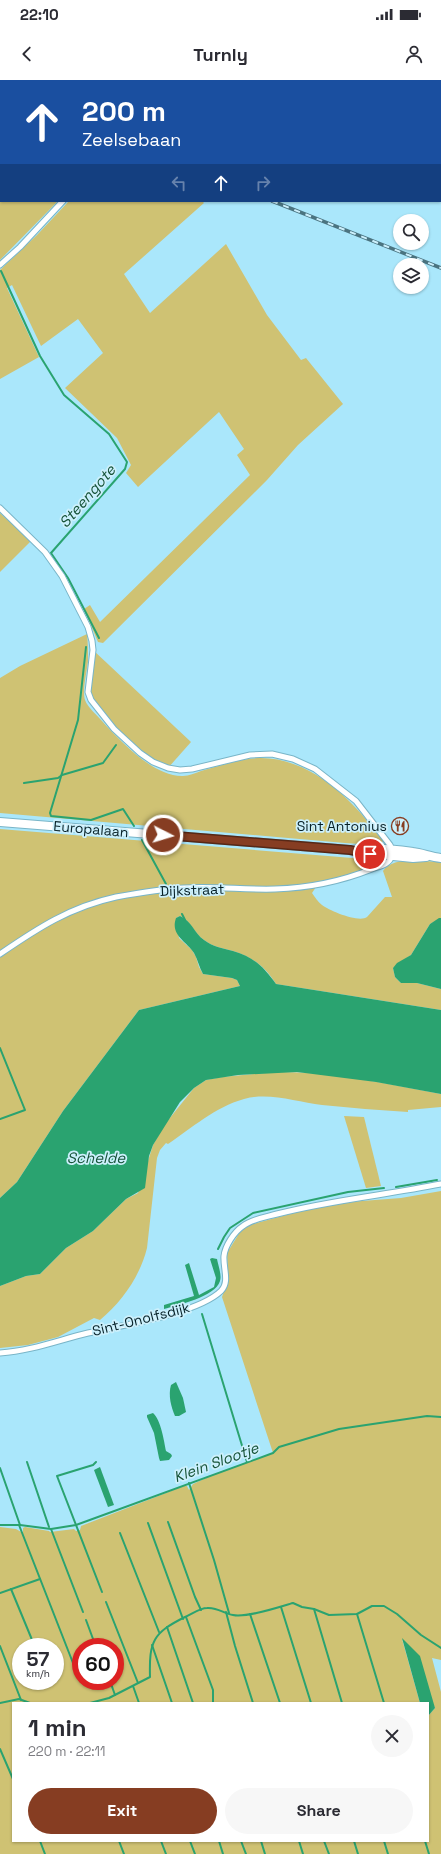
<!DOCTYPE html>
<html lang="en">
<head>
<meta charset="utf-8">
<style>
	body { margin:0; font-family:"Space Grotesk",sans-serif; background:#f7f7f7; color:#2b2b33; height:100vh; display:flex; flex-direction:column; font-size:15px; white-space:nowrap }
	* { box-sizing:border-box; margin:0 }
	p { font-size:13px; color:#7c7c81 }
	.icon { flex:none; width:22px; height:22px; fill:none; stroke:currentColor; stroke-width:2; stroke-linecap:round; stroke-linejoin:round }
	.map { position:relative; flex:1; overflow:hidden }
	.sheet { position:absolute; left:12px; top:1622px; width:417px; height:140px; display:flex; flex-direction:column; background:#fff; border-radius:0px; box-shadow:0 1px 3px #0004 }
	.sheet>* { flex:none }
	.guide { position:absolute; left:0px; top:0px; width:441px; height:122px; box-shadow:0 1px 3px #0004; background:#1a4fa0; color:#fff; overflow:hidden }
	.controls { position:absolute; left:393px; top:134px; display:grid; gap:8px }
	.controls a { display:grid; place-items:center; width:36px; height:36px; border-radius:50%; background:#fff; box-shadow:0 1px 3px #0004; font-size:20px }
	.speed { position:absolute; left:12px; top:1558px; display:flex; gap:8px; font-size:20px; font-weight:700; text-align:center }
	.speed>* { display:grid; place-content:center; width:52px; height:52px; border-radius:50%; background:#fff; box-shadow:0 1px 3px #0004; line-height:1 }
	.speed small { font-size:10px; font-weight:400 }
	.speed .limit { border:6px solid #d22; background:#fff; color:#111 }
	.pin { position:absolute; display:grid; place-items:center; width:34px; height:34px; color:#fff; margin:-17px; border:2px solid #fff; border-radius:50%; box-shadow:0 1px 4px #0007 }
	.me { position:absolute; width:44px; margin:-22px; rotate:95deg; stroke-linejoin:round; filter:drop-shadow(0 0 3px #0008) }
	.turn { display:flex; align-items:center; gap:14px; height:84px; padding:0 16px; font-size:18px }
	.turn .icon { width:52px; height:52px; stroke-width:2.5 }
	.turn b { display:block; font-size:28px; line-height:34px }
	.lanes { display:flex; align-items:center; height:38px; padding:0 16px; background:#0003; justify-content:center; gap:20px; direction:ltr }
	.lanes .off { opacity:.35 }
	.round { display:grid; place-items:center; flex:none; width:42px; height:42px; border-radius:21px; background:#f7f7f7 }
	.headline { display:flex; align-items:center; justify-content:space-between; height:68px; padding:0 16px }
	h1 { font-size:24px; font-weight:700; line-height:30px }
	.button { display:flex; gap:8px; margin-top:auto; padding:8px 16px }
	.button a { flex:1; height:46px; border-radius:24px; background:#863d22; color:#fff; font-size:16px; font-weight:700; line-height:46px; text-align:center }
	.button a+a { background:#f7f7f7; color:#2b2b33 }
	.status { display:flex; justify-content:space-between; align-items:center; height:28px; padding:0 20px; background:#fff; direction:ltr }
	.status svg { height:11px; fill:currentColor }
	header { display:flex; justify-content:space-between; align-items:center; height:52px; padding:0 16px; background:#fff; font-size:18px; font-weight:700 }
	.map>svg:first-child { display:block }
	.green { fill:#cfc273; fill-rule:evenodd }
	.water { fill:#2aa370 }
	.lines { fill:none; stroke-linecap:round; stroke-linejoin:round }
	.stream { stroke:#2aa370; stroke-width:2 }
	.minor-casing { stroke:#79b5c8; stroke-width:7 }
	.primary-casing { stroke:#79b5c8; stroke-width:10 }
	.minor { stroke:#fff; stroke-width:5 }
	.primary { stroke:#fff; stroke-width:8 }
	.rail-casing { stroke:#4b7480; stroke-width:3.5 }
	.rail { stroke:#ccf0fc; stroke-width:2; stroke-dasharray:6; stroke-linecap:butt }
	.route-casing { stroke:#572816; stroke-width:10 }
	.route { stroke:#863d22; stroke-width:7 }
	.labels { text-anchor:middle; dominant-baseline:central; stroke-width:3.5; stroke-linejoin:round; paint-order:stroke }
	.poi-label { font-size:14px; fill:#062027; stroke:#ccf0fc; text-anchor:end }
	.street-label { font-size:14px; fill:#062027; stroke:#ccf0fc }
	.water-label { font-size:15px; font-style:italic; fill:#165338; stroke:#ccf0fc }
</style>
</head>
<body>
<div class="status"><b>22:10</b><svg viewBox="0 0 49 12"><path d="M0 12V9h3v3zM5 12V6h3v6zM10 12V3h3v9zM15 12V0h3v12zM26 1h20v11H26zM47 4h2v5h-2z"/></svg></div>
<header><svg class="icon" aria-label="back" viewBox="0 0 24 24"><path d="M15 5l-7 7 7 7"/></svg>Turnly<svg class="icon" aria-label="person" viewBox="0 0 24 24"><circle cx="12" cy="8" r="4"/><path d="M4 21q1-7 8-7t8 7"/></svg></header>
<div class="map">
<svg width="441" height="1774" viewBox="0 0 441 1774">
	<rect width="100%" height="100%" fill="#aae7fb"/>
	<g class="green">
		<path d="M0 19 1 121H58L0 180Z"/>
		<path d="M69 121H202L204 123 124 194 150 233 226 164 267 235 301 280 306 278 343 324 298 365 267 400 103 563 98 562 84 529 90 525 100 542 250 395 237 375 244 369 219 332 138 407 126 393 131 385 117 358 65 308 103 273 78 239 41 266 12 205 7 208 39 277 0 299V190L37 155Z"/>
		<path d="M0 433 31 461 0 492Z"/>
		<path d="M87 554C88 563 88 572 88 581 87 591 82 611 85 620 88 628 97 635 102 641 120 661 154 697 183 696 189 696 195 693 201 691 216 687 232 681 248 679 305 671 352 718 383 761L381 764 374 765 345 763 0 733V598L20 586Z"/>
		<path d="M93 570 191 662 168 688 153 682 114 649 88 612Z"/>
		<path d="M0 749 377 780 379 783 374 788 318 804 312 813C315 817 318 822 322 825 330 831 359 843 367 837L385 817H392L383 791C394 775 424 782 441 782V838L430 844 411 875 393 888 395 897 401 903H417L441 909V930L276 904C265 887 253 877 233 871 222 868 213 867 204 860 194 853 191 841 180 836L176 838 179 858 192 870 196 877 199 887 203 894 232 898 237 900 240 906 139 930 63 1031 17 1102 0 1118Z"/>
		<path d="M276 992C331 991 387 1004 441 1014V1027L408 1030V1032C379 1030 351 1028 322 1025 297 1022 269 1012 244 1019 215 1027 192 1048 168 1064L166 1063 160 1070 157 1078 147 1168C140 1196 122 1222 100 1240L94 1238 58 1257 28 1265 0 1268V1206L26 1196 40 1194 66 1168 93 1151 126 1119 138 1113 153 1065 165 1044 194 1008 206 1000 222 997Z"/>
		<path d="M344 1036 364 1037 381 1106 366 1108Z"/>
		<path d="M441 1111V1580L432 1578 441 1612V1774H0V1447L16 1449 23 1453V1448L25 1447 49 1451 50 1452 74 1449 76 1451 80 1450 81 1446 184 1406H187L189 1410 193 1404 215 1394 273 1373 222 1217 228 1200 227 1173 240 1152 249 1145 297 1132 349 1122 401 1118ZM402 1559 435 1628 428 1636V1761H13V1623H420ZM21 1567H55V1601H21ZM81 1567H115V1601H81Z"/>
	</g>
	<g class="water">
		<path d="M180 836C192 841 194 853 204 860 213 867 222 868 233 871 254 877 264 887 276 904L441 930V1014L376 1002 297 992 238 995 206 1000 194 1008 180 1022 153 1065 149 1076 145 1108 126 1119 93 1151 66 1168 40 1194 26 1196 0 1206V1118L17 1102 63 1031 139 930 240 906 237 900 232 898 203 894C199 887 198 880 194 873 186 861 170 855 176 838Z"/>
		<path d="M439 838H441V909L417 903H401L395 897 393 888 397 883 411 875 430 844Z"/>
		<path d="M212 1178 217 1179C218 1185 222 1195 220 1201 215 1217 178 1225 164 1229V1225L194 1216 185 1185 189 1183 199 1215 214 1207 216 1198 210 1179Z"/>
		<path d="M176 1302 183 1318 186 1332 179 1336H175C171 1327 168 1315 171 1305Z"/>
		<path d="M153 1333C161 1340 164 1361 166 1371L171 1374 172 1376 169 1380 160 1381 159 1378 154 1353 147 1337V1335Z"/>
		<path d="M100 1387 114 1425 108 1427 94 1390Z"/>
		<path d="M402 1558 420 1576 435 1628 428 1636V1623H420Z"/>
	</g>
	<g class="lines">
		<g class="stream">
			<path d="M87 1 88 0"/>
			<path d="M0 89H1"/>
			<path d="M1 191 40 276 64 315 109 354 127 382 125 389 51 473 68 498 99 558"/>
			<path d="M86 567 78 640 50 733 51 736 91 740 123 729 134 746"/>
			<path d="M24 703 58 698 62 695 103 683 116 665"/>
			<path d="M142 760 166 804"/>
			<path d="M182 834 185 840"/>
			<path d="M0 968 25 1030 0 1039"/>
			<path d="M396 1107 437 1100"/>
			<path d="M218 1169 224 1157 230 1148 253 1133 348 1112 384 1108"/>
			<path d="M202 1234 247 1382"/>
			<path d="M27 1382 49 1447"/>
			<path d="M96 1382 93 1385 57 1396 102 1512"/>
			<path d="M0 1388 20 1445"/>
			<path d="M189 1403 214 1480 229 1533"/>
			<path d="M168 1442 195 1517 201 1530"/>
			<path d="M148 1443 183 1539"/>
			<path d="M0 1445H20L51 1449 76 1445 273 1373 279 1367 339 1349 427 1336 441 1337"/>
			<path d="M19 1445 73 1583"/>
			<path d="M51 1449 83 1532"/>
			<path d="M120 1453 159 1552"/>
			<path d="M11 1509 35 1567"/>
			<path d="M0 1513 40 1499"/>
			<path d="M106 1522 138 1603"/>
			<path d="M281 1527 311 1623"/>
			<path d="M314 1529 342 1623"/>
			<path d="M226 1532 235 1566 253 1623"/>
			<path d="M250 1534 280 1623"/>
			<path d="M357 1534 384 1623"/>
			<path d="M186 1537 213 1610V1623"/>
			<path d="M86 1540 96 1567"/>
			<path d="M167 1547 193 1623"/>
			<path d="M152 1565 172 1623"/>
			<path d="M0 1566 21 1620"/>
			<path d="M110 1601 115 1615"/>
			<path d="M133 1606 139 1623"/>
			<path d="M0 1623 19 1619 30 1623"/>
			<path d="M90 1623 109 1618 150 1597C149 1561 153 1553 185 1537 192 1534 200 1528 207 1528 218 1527 224 1534 233 1535 247 1538 279 1527 293 1523L302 1527 314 1529 329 1535 357 1534 372 1526H384L397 1534 421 1555 441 1568"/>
			<path d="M0 1669 13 1699"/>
			<path d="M40 1761 45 1774"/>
			<path d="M119 1761 124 1774"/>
			<path d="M161 1761 166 1774"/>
			<path d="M190 1761 195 1774"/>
			<path d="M219 1761 223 1774"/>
			<path d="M241 1761 246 1774"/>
			<path d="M261 1761 265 1774"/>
			<path d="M299 1761 303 1774"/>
			<path d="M324 1761 329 1774"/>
			<path d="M354 1761 358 1774"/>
			<path d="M384 1761 388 1774"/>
			<path d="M425 1761 429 1774"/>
		</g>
		<g class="minor-casing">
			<g id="minor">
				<path d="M192 1 193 0"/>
				<path d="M0 185 20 167 63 121"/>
				<path d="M0 428 45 472 62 496 88 547 92 561 93 570 88 612 91 620 114 649 140 673 153 682 168 688 180 690 192 689 250 675 272 674 293 679 315 689 356 721 390 765 392 770"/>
				<path d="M0 874C38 848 70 827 116 817 138 813 161 809 184 808 215 806 245 810 275 809 308 808 342 801 372 789 380 786 389 785 392 776"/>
				<path d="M0 1273C31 1271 59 1260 88 1253 122 1245 197 1234 221 1211 230 1202 223 1188 224 1176 225 1166 234 1152 243 1146 252 1139 266 1137 277 1134 331 1120 386 1115 441 1104"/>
			</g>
		</g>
		<g class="primary-casing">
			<g id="primary">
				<path d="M0 742 350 770C370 767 393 769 413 772 422 773 431 777 441 778"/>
				<path d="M364 773 413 778 426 777"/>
			</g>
		</g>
		<use href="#minor" class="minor"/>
		<use href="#primary" class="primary"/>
		<g class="rail-casing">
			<g id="rail">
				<path d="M0 13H1"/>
				<path d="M272 121 441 188"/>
			</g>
		</g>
		<use href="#rail" class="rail"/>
	</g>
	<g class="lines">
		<g class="route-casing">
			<path id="route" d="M163 755 350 770 370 774"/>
		</g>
		<use href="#route" class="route"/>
	</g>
	<defs>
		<g id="restaurant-ring" transform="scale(0.9)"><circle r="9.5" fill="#ccf0fc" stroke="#863d22" stroke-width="1.5"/><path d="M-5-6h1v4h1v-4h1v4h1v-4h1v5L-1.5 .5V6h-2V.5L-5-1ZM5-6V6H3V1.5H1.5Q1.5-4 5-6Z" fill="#863d22"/></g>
	</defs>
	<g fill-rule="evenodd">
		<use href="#restaurant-ring" x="400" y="746"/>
	</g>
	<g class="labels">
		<g class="poi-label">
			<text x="387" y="746">Sint Antonius</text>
		</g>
		<g class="street-label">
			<text transform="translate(91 749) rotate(5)">Europalaan</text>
			<text transform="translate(192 810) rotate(-2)">Dijkstraat</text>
			<text transform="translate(141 1239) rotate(-14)">Sint-Onolfsdijk</text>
		</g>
		<g class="water-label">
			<text transform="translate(87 416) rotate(-49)">Steengote</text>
			<text x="96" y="1077">Schelde</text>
			<text transform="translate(216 1382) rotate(-20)">Klein Slootje</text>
		</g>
	</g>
</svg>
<div class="controls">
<a><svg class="icon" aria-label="search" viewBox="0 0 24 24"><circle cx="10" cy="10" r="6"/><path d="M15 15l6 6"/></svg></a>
<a><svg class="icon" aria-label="layers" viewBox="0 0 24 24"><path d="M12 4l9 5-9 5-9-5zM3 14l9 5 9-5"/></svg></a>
</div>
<div class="speed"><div>57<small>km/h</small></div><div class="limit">60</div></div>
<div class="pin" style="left:370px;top:774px;background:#d93025"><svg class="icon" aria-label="arrive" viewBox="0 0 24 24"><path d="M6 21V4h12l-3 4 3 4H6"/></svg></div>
<svg class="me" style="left:163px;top:755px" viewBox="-20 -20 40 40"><circle r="17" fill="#863d22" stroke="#fff" stroke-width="3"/><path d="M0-11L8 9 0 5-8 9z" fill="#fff"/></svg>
<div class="guide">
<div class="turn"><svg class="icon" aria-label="ahead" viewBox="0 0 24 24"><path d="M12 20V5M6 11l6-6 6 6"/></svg><div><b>200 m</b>Zeelsebaan</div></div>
<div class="lanes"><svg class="icon off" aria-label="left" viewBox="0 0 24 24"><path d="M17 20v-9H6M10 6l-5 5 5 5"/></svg><svg class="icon" aria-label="ahead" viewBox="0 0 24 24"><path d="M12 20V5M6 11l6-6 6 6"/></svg><svg class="icon off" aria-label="right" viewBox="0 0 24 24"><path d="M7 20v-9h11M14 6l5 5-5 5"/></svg></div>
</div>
<section class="sheet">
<div class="headline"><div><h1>1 min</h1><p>220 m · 22:11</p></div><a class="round"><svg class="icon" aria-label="close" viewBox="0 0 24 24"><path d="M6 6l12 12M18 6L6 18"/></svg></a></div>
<div class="button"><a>Exit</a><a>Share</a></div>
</section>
</div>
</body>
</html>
